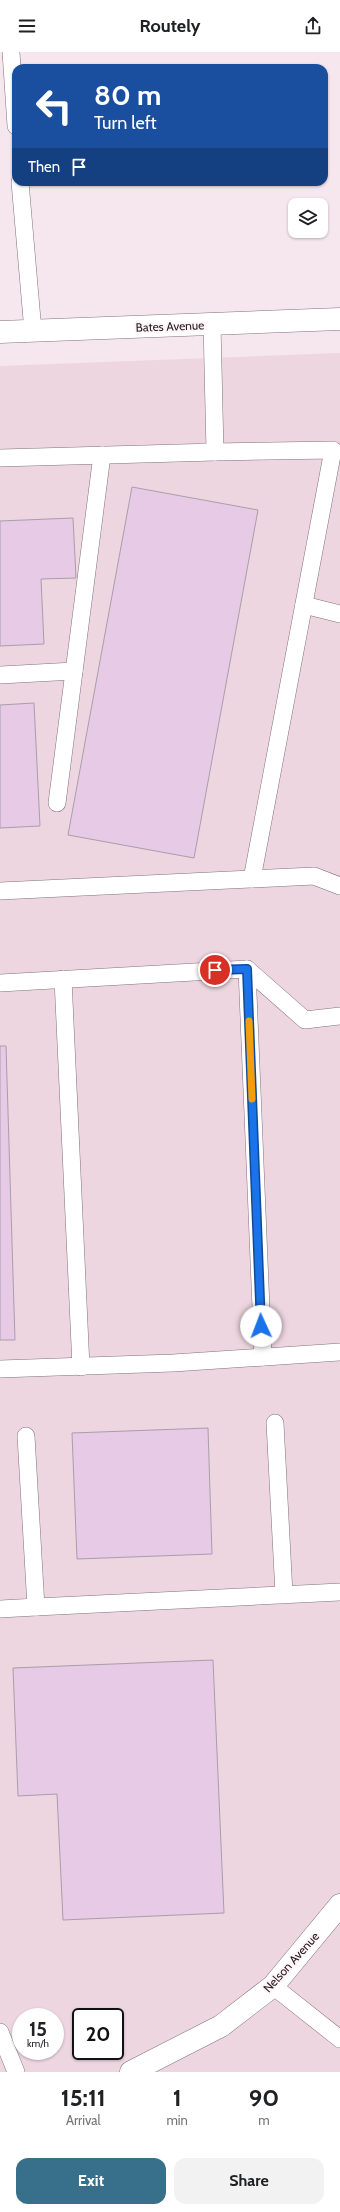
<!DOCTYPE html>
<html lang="en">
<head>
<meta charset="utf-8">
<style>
	body { margin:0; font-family:Cabin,sans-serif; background:#f2f2f2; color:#202124; height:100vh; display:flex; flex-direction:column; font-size:15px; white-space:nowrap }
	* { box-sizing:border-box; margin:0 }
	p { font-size:13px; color:#757577 }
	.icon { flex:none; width:22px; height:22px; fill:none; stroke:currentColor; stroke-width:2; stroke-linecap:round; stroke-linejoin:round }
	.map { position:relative; height:2020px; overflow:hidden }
	.drawer { display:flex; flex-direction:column; background:#fff; flex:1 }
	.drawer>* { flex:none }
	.hud { position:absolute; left:12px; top:12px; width:316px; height:122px; border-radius:12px; box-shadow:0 1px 3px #0004; background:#1a4fa0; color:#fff; overflow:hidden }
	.tools { position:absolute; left:288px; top:146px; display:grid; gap:8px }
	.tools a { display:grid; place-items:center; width:40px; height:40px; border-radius:8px; background:#fff; box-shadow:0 1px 3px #0004; font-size:20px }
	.speed { position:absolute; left:12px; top:1956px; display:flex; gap:8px; font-size:20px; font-weight:700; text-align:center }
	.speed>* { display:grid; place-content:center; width:52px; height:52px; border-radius:50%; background:#fff; box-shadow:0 1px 3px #0004; line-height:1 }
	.speed small { font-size:10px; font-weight:400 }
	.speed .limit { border:2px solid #111; border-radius:6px; background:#fff; color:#111 }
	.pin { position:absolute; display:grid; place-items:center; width:34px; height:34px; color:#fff; margin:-17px; border:2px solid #fff; border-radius:50%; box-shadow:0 1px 4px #0007 }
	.me { position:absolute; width:44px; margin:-22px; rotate:358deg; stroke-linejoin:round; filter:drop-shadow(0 0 3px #0008) }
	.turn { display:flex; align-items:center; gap:14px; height:84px; padding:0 16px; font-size:18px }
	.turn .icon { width:52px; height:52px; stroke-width:2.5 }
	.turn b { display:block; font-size:28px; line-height:34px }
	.then { display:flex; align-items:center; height:38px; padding:0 16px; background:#0003; gap:8px; font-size:15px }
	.eta { display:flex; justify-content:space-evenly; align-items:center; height:68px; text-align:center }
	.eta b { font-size:24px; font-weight:700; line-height:28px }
	.action { display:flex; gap:8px; margin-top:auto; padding:8px 16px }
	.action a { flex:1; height:46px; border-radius:12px; background:#38708b; color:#fff; font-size:16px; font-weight:700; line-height:46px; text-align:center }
	.action a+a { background:#f2f2f2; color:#202124 }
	header { display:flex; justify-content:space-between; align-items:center; height:52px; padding:0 16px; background:#fff; font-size:18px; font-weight:700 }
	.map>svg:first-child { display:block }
	.built { fill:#eed6e0; fill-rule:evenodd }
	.building { fill:#e6cae6; stroke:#a99ea9 }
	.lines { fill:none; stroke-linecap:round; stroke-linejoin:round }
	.lane-casing { stroke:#817278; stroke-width:18 }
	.street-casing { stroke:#817278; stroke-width:23 }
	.secondary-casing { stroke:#817278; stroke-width:23 }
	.lane { stroke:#fff; stroke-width:17 }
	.street { stroke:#fff; stroke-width:22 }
	.secondary { stroke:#fff; stroke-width:22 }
	.route-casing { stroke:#114b97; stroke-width:10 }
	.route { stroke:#1a73e8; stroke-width:7 }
	.slow { stroke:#f59e0b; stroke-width:7 }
	.labels { text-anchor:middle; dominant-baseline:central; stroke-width:4; stroke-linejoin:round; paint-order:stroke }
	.street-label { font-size:12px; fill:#272123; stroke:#fff5f9 }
</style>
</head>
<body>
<header><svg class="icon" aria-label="menu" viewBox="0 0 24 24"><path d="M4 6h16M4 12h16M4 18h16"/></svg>Routely<svg class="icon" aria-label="share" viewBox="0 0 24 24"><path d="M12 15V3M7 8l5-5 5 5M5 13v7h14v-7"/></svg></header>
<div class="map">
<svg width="340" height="2020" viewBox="0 0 340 2020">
	<rect width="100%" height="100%" fill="#f6e6ed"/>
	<path class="built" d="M340 301V2020H0V314ZM21 1965H55V1999H21ZM81 1965H115V1999H81Z"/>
	<g class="building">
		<path d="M132 435 258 458 194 806 68 783Z"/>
		<path d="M73 466 76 526 41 527 44 592 0 594V469Z"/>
		<path d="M34 651 40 774 0 776V653Z"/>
		<path d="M0 994H6L15 1288H0Z"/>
		<path d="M208 1376 212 1502 77 1507 72 1381Z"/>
		<path d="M213 1608 224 1861 63 1868 57 1742 18 1744 13 1616Z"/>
	</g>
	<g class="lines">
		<g class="lane-casing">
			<g id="lane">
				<path d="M11 0 16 74"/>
				<path d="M20 130 33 279"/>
				<path d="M215 400 333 398 252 827"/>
				<path d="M0 406 215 400 212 272"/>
				<path d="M304 553 340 562"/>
				<path d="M0 623 74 619"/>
				<path d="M57 751 102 403"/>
				<path d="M0 839 314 824 340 834"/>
				<path d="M247 917 263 1305"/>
				<path d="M63 927 81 1315"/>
				<path d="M0 931 247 917 305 968 340 964"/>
				<path d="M0 1317 173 1311 340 1300"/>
				<path d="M275 1371 284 1542"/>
				<path d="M36 1555 340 1540"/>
				<path d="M0 1557 36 1555 26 1384"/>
				<path d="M273 1934 340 1987"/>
				<path d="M0 1980 16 2020"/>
			</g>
		</g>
		<g class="street-casing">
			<path id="street" d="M0 280 340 267"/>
		</g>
		<g class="secondary-casing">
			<path id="secondary" d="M131 2020 221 1974 273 1934 340 1853"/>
		</g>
		<use href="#lane" class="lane"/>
		<use href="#street" class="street"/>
		<use href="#secondary" class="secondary"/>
	</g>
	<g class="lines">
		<g class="route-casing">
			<path id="route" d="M215 918 247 917 261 1274"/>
		</g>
		<use href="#route" class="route"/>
		<path class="slow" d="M249 969 252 1047"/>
	</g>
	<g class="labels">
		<g class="street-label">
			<text transform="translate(170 274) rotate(-2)">Bates Avenue</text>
			<text transform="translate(291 1910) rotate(-48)">Nelson Avenue</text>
		</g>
	</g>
</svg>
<div class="tools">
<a><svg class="icon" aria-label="layers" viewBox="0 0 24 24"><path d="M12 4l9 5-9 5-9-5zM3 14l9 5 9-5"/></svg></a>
</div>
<div class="speed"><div>15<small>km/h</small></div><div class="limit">20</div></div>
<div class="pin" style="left:215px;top:918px;background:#d93025"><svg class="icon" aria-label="arrive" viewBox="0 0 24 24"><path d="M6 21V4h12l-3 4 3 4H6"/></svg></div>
<svg class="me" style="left:261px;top:1274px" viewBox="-20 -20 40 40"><circle r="19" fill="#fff"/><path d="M0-13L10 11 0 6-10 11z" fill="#1a73e8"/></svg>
<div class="hud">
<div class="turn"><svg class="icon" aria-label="left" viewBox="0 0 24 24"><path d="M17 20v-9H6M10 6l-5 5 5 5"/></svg><div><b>80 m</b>Turn left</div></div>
<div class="then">Then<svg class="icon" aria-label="arrive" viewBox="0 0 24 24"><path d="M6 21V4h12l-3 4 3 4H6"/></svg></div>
</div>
</div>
<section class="drawer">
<div class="eta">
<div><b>15:11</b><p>Arrival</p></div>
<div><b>1</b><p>min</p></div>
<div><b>90</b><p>m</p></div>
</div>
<div class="action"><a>Exit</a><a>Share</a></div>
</section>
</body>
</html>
